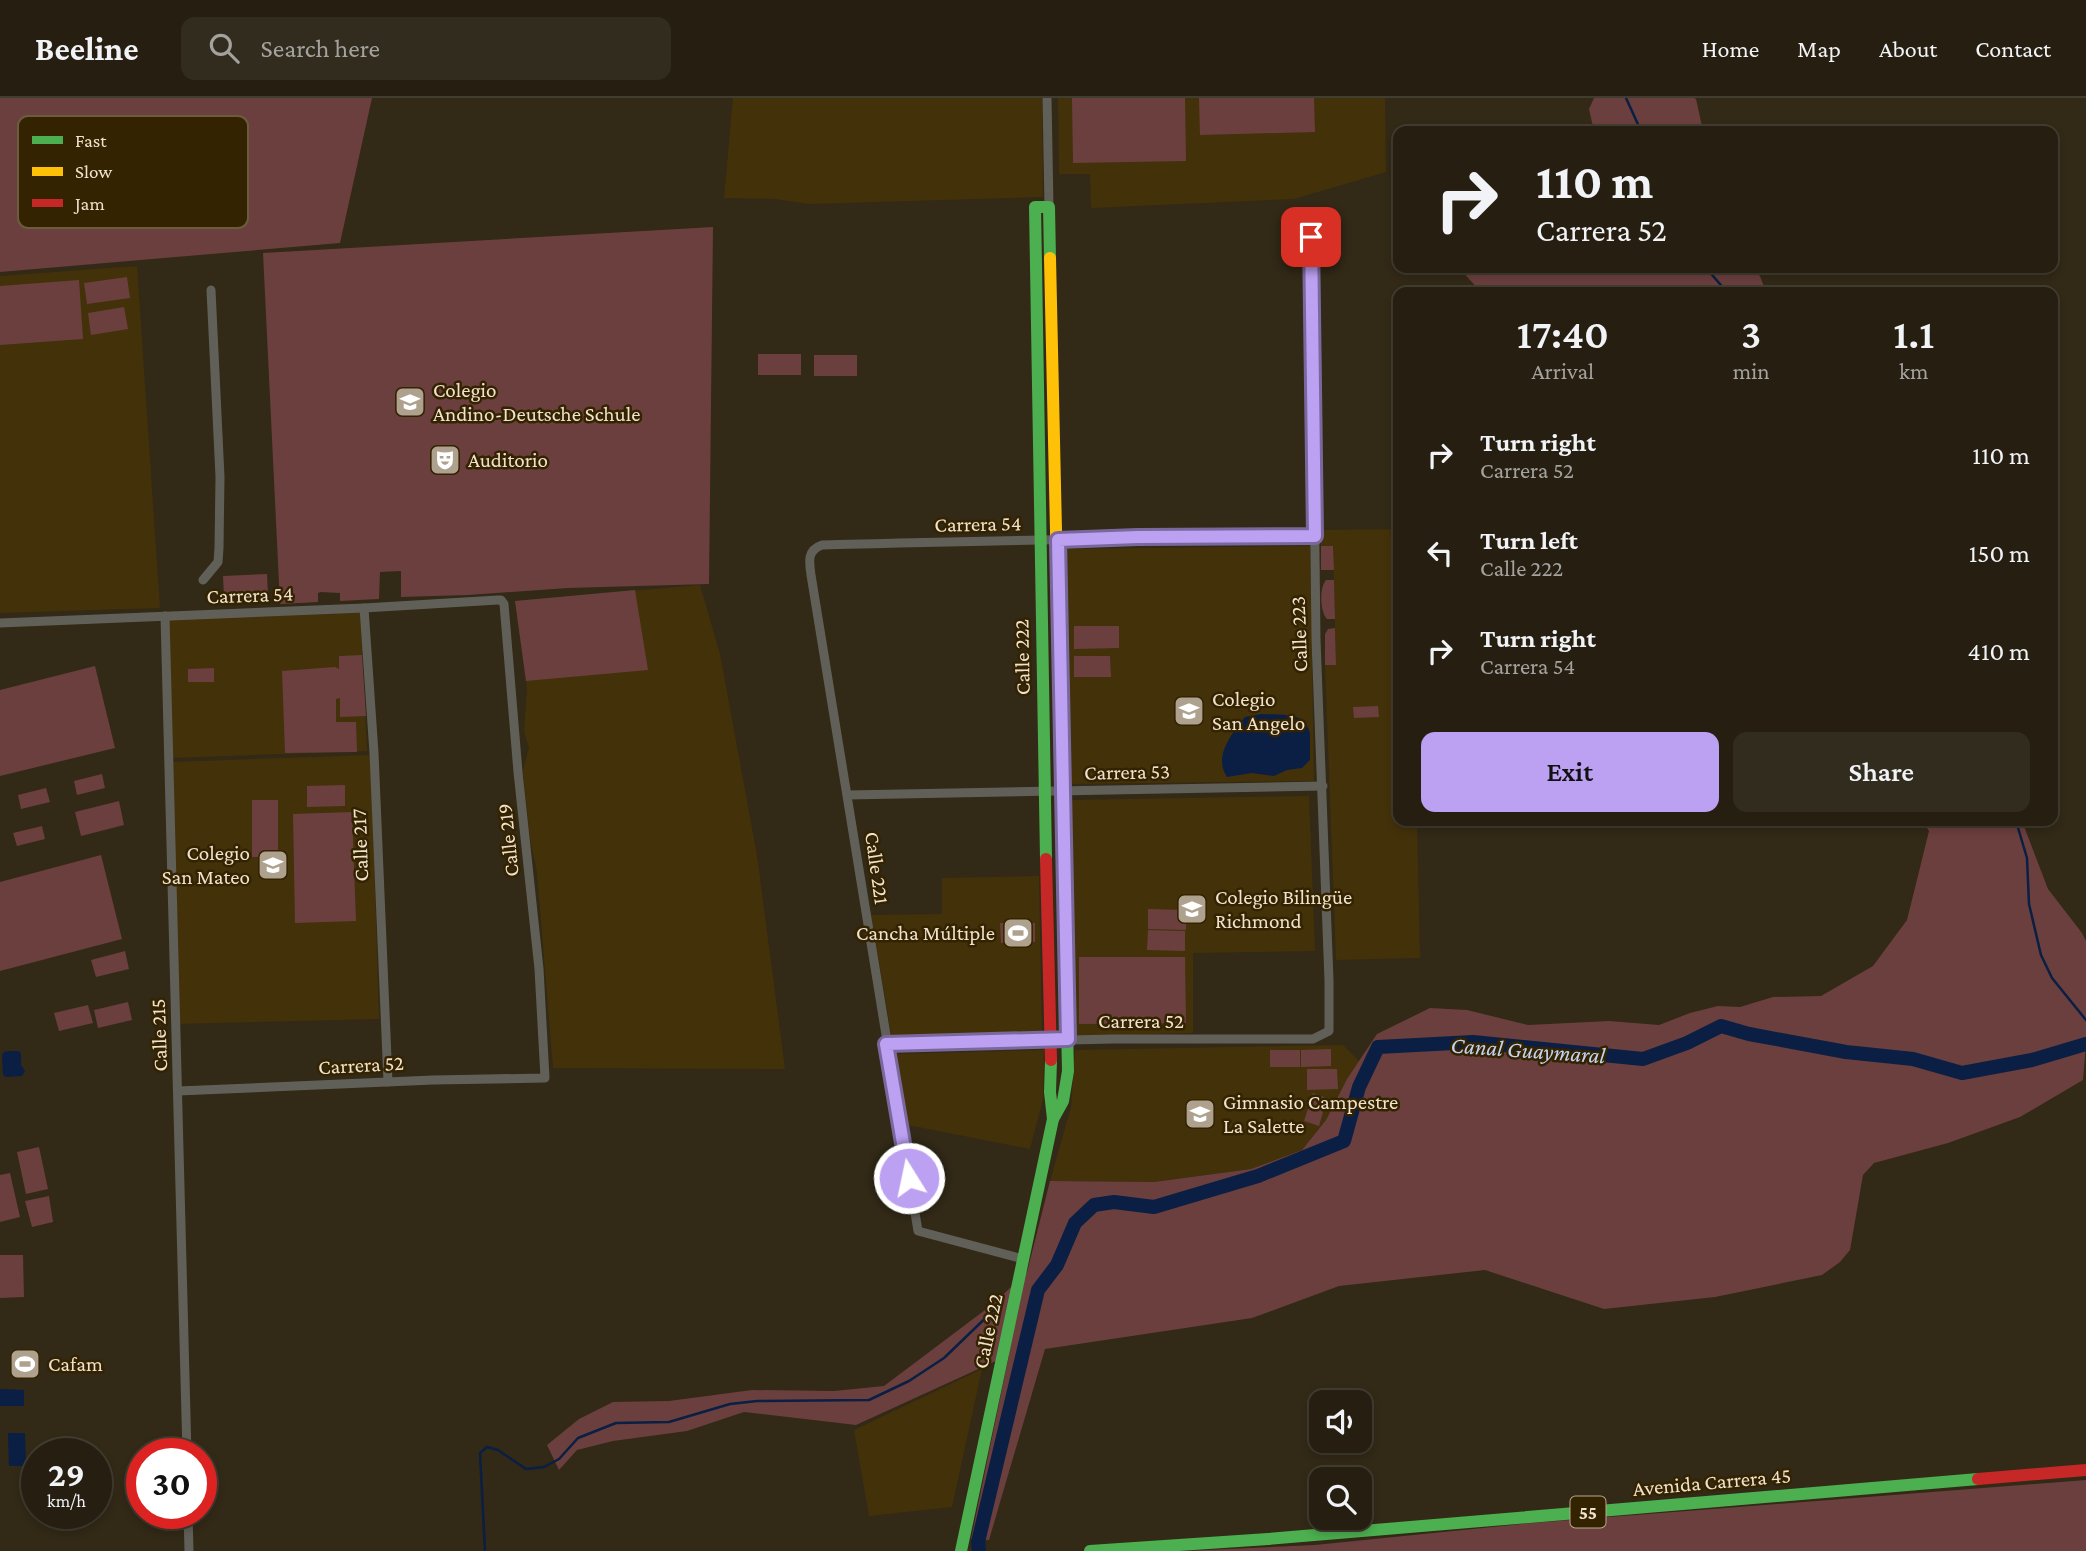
<!DOCTYPE html>
<html lang="en">
<head>
<meta charset="utf-8">
<style>
	body { margin:0; font-family:"Crimson Pro",serif; background:#322c1f; color:#f1f3f6; height:100vh; display:flex; flex-direction:column; font-size:26px; white-space:nowrap }
	* { box-sizing:border-box; margin:0 }
	p { font-size:23px; color:#a4a29f }
	.icon { flex:none; width:38px; height:38px; fill:none; stroke:currentColor; stroke-width:2; stroke-linecap:round; stroke-linejoin:round }
	.map { position:relative; flex:1; overflow:hidden }
	.side { position:absolute; left:1393px; top:189px; width:665px; height:539px; display:flex; flex-direction:column; background:#261f11; border-radius:14px; box-shadow:0 4px 10px #0003,0 0 0 2px #423d31 }
	.side>* { flex:none }
	.guide { position:absolute; left:1393px; top:28px; width:665px; height:147px; border-radius:14px; box-shadow:0 4px 10px #0003,0 0 0 2px #423d31; background:#261f11; color:#f1f3f6; overflow:hidden }
	.tools { position:absolute; left:1309px; top:1292px; display:grid; gap:14px }
	.tools a { display:grid; place-items:center; width:63px; height:63px; border-radius:14px; background:#261f11; box-shadow:0 4px 10px #0003,0 0 0 2px #423d31; font-size:35px }
	.speed { position:absolute; left:21px; top:1340px; display:flex; gap:14px; font-size:35px; font-weight:700; text-align:center }
	.speed>* { display:grid; place-content:center; width:91px; height:91px; border-radius:50%; background:#261f11; box-shadow:0 4px 10px #0003,0 0 0 2px #423d31; line-height:1 }
	.speed small { font-size:18px; font-weight:400 }
	.speed .limit { border:10px solid #d22; background:#fff; color:#111 }
	.pin { position:absolute; display:grid; place-items:center; width:60px; height:60px; color:#fff; margin:-30px; border-radius:14px; box-shadow:0 4px 10px #0006 }
	.me { position:absolute; width:77px; margin:-38px; rotate:350deg; stroke-linejoin:round; filter:drop-shadow(0 0 5px #0008) }
	.turn { display:flex; align-items:center; gap:24px; height:147px; padding:0 28px; font-size:32px }
	.turn .icon { width:91px; height:91px; stroke-width:2.5 }
	.turn b { display:block; font-size:49px; line-height:60px }
	.eta { display:flex; justify-content:space-evenly; align-items:center; height:119px; text-align:center }
	.eta b { font-size:42px; font-weight:600; line-height:49px }
	.primary-button { display:flex; gap:14px; margin-top:auto; padding:14px 28px }
	.primary-button a { flex:1; height:80px; border-radius:14px; background:#bca0f2; color:#111; font-size:28px; font-weight:600; line-height:80px; text-align:center }
	.primary-button a+a { background:#322c1f; color:#f1f3f6 }
	ul { padding:0; list-style:none }
	li { display:flex; align-items:center; gap:21px; height:98px; padding:0 28px }
	li div { flex:1 }
	li b { display:block; font-size:26px }
	li em { font-style:normal }
	header { display:flex; align-items:center; gap:42px; box-sizing:border-box; height:98px; padding:0 35px; background:#261f11; border-bottom:2px solid #423d31 }
	header strong { font-size:33px }
	nav { display:flex; gap:38px; margin-inline-start:auto; font-size:24px }
	.search { width:490px; height:63px; background:#322c1f; display:flex; align-items:center; gap:18px; box-sizing:border-box; padding:0 24px; border-radius:14px; color:#a4a29f; font-size:26px }
	.map>svg:first-child { display:block }
	.built { fill:#43310a }
	.green { fill:#6b3f3e }
	.water { fill:#0a1f43 }
	.lines { fill:none; stroke-linecap:round; stroke-linejoin:round }
	.stream { stroke:#0a1f43; stroke-width:2.5 }
	.river { stroke:#0a1f43; stroke-width:14 }
	.street { stroke:#606058; stroke-width:9 }
	.fast { stroke:#4caf50; stroke-width:12 }
	.slow { stroke:#ffc107; stroke-width:12 }
	.jam { stroke:#c62828; stroke-width:12 }
	.route-casing { stroke:#7a689d; stroke-width:18 }
	.route { stroke:#bca0f2; stroke-width:12 }
	.labels { text-anchor:middle; dominant-baseline:central; stroke-width:5; stroke-linejoin:round; paint-order:stroke }
	.shield { fill:#342301; stroke:#b8a98f; stroke-width:2 }
	.shield-label { font-size:19px; font-weight:bold; fill:#f0e2cc }
	.poi-label { font-size:21px; fill:#f0e2cc; stroke:#342301; text-anchor:start }
	.street-label { font-size:21px; fill:#f0e2cc; stroke:#342301 }
	.water-label { font-size:23px; font-style:italic; fill:#c3d5f2; stroke:#342301 }
	.key { fill:#342301; stroke:#6c5c3e; stroke-width:2 }
	.key-label { font-size:19px; fill:#f0e2cc }
</style>
</head>
<body>
<header>
<strong>Beeline</strong>
<div class="search"><svg class="icon" aria-label="search" viewBox="0 0 24 24"><circle cx="10" cy="10" r="6"/><path d="M15 15l6 6"/></svg>Search here</div>
<nav><a>Home</a><a>Map</a><a>About</a><a>Contact</a></nav>
</header>
<div class="map">
<svg width="2086" height="1453" viewBox="0 0 2086 1453">
	<rect width="100%" height="100%" fill="#322917"/>
	<g class="built">
		<path d="M733 0H1042L1043 99 809 106 775 101 724 100Z"/>
		<path d="M1058 0H1385L1386 74 1294 101 1091 110 1090 76H1059Z"/>
		<path d="M137 168 160 510 0 515V178Z"/>
		<path d="M1398 431V723H1417L1420 860 1336 862 1325 567H1336L1333 449 1321 448 1320 432Z"/>
		<path d="M1310 448 1314 683 1068 686 1062 451Z"/>
		<path d="M700 487 720 556 757 757 785 971 553 970 537 774 530 741 523 673 529 649 524 634 527 590 515 503Z"/>
		<path d="M360 513 367 653 172 660 167 520Z"/>
		<path d="M371 657 379 921 176 926 170 664Z"/>
		<path d="M1309 698 1315 853 1193 855V935L1079 938 1074 935 1072 931V702Z"/>
		<path d="M1039 778 1042 936 892 941 871 817 942 816V780Z"/>
		<path d="M1343 947 1359 963 1347 981 1326 1022 1302 1052 1251 1071 1153 1084 1050 1083 1071 1009 1075 952Z"/>
		<path d="M1044 952 1043 1002 1030 1051 903 1026 892 956Z"/>
		<path d="M982 1271 952 1409 869 1418 854 1332Z"/>
	</g>
	<g class="green">
		<path d="M0 0H372L340 145 0 174Z"/>
		<path d="M1072 0H1185L1186 63 1073 65Z"/>
		<path d="M1199 0H1314L1315 34 1200 37Z"/>
		<path d="M1594 0H1694L1696 1 1703 33H1594L1589 11Z"/>
		<path d="M713 129 709 486 568 490 468 497 401 499V473L380 474 379 501 340 503V495L321 494 318 495V504L280 506 263 155Z"/>
		<path d="M1459 170H1748L1760 178 1766 194H1481Z"/>
		<path d="M127 179 130 200 87 206 84 185Z"/>
		<path d="M79 182 83 241 0 247V188Z"/>
		<path d="M124 209 128 231 91 237 88 215Z"/>
		<rect x="758" y="256" width="43" height="21"/>
		<rect x="814" y="257" width="43" height="21"/>
		<path d="M1321 448H1333L1334 472H1321Z"/>
		<path d="M267 476 268 497 224 499 223 478Z"/>
		<path d="M1326 482H1334L1335 521H1327C1320 514 1319 490 1326 482Z"/>
		<path d="M635 492 648 572 526 583 515 503Z"/>
		<path d="M1074 528H1119V550L1074 551Z"/>
		<path d="M1335 530 1336 567H1325V536L1328 531Z"/>
		<path d="M362 557 366 618 340 619V600L336 601V624H356L357 654 285 655 282 573 335 569 339 571V558Z"/>
		<path d="M1074 558H1110L1111 579H1074Z"/>
		<path d="M95 568 115 650 0 678V592Z"/>
		<path d="M214 570V584H188V571Z"/>
		<path d="M1378 608 1379 619 1354 620 1353 609Z"/>
		<path d="M102 676 105 690 77 697 74 683Z"/>
		<path d="M345 687V708L307 709V688Z"/>
		<path d="M46 690 50 704 21 711 18 697Z"/>
		<path d="M252 702H278V758L252 759Z"/>
		<path d="M119 703 124 727 81 738 75 714Z"/>
		<path d="M352 714 356 823 295 825 293 716Z"/>
		<path d="M1922 723H2022L2048 791 2082 835 2086 843V944L2083 982 2020 1019 1948 1045 1874 1065 1863 1077 1850 1152 1840 1164 1822 1177 1715 1199 1604 1211 1485 1172 1339 1188 1252 1220 1045 1251 989 1442 971 1441 1009 1257 856 1327 744 1314 687 1333 613 1343 577 1352 559 1372 547 1347 579 1321 613 1304 669 1303 752 1292 834 1293 884 1288 993 1206 1027 1174 1050 1083 1154 1084 1251 1071 1302 1052 1326 1022 1347 981 1377 936 1430 910 1467 912 1528 927 1609 923 1659 927 1690 915 1718 908 1740 909 1773 899 1821 898 1873 868 1907 822 1929 733Z"/>
		<path d="M42 728 45 741 17 748 13 735Z"/>
		<path d="M101 757 122 841 0 873V784Z"/>
		<path d="M1148 811 1186 812V832L1148 831Z"/>
		<path d="M1000 825H1035V844L1001 845Z"/>
		<path d="M1148 832 1185 833V853L1147 852Z"/>
		<path d="M125 853 129 871 96 879 91 862Z"/>
		<path d="M1079 859H1185L1186 925 1079 926Z"/>
		<path d="M128 904 132 922 98 930 94 912Z"/>
		<path d="M88 907 93 925 59 933 54 915Z"/>
		<path d="M1331 951V968L1301 969V952Z"/>
		<rect x="1270" y="952" width="30" height="17"/>
		<path d="M1307 971H1337L1338 991 1307 992Z"/>
		<path d="M1313 995 1327 1000 1319 1028 1304 1023Z"/>
		<path d="M39 1049 48 1091 26 1096 17 1054Z"/>
		<path d="M10 1075 20 1119 0 1124V1077Z"/>
		<path d="M49 1098 53 1124 32 1129 25 1103Z"/>
		<path d="M0 1157H23L24 1199 0 1200Z"/>
		<path d="M2086 1382V1453H1185L1315 1447 1532 1425Z"/>
	</g>
	<g class="water">
		<path d="M1261 616C1276 617 1290 615 1305 623L1310 635V662L1302 670 1287 672 1274 678 1252 675 1227 679C1213 659 1232 635 1245 619Z"/>
		<path d="M10 953H19L21 956V967L25 973 22 978 6 979 3 977 2 957 4 954Z"/>
		<path d="M0 1291 24 1292V1308H0Z"/>
		<path d="M8 1335H25L26 1368H9Z"/>
	</g>
	<g class="lines">
		<g class="stream">
			<path d="M1626 0 1641 33"/>
			<path d="M1706 170 1727 194"/>
			<path d="M2016 723 2027 760 2029 806 2041 857 2052 880 2086 922"/>
			<path d="M485 1453 480 1355 487 1349 498 1352 526 1371 544 1369 559 1361 578 1340 616 1325 669 1324 730 1306 757 1303 869 1302 909 1283 944 1260 998 1208"/>
		</g>
		<path class="river" d="M979 1453 978 1444 1038 1192 1057 1167 1075 1125 1094 1107 1114 1104 1154 1109 1258 1078 1344 1043 1359 989 1378 949 1473 944 1643 961 1687 945 1721 928 1749 936 1846 954 1913 961 1962 975 2032 962 2086 946"/>
		<g class="street">
			<path d="M1047 0 1049 109"/>
			<path d="M203 482 218 464 219 450 220 379 211 192"/>
			<path d="M364 510 374 655 388 984"/>
			<path d="M165 518 187 1356"/>
			<path d="M0 525 364 510 498 502H501L504 506 518 674 539 871 545 980 433 982 178 993"/>
			<path d="M848 697 1323 688"/>
			<path d="M886 946 1113 941H1313L1329 933V882L1316 542 1311 119"/>
			<path d="M1023 1161 918 1133 811 477C809 464 807 452 822 447 986 443 1150 439 1315 438"/>
			<path d="M188 1416 189 1453"/>
		</g>
		<g class="fast">
			<path d="M1046 761 1035 109H1049L1050 160"/>
			<path d="M1053 1021 1063 1003 1068 973 1060 615"/>
			<path d="M961 1453 1053 1021 1050 994 1051 962"/>
			<path d="M1090 1453 1268 1441 1978 1381"/>
		</g>
		<path class="slow" d="M1050 160 1060 615"/>
		<g class="jam">
			<path d="M1046 761 1051 962"/>
			<path d="M1978 1381 2086 1372"/>
		</g>
	</g>
	<g class="lines">
		<g class="route-casing">
			<path id="route" d="M909 1080 886 946 1068 941 1058 442 1138 439 1315 438 1311 139"/>
		</g>
		<use href="#route" class="route"/>
	</g>
	<defs>
		<g id="school-square" transform="scale(1.575)"><rect x="-9" y="-9" width="18" height="18" rx="4" fill="#aea18d" stroke="#342301"/><path d="M0-5L7-2L0 1L-7-2ZM-4 1L0 2.5L4 1V4Q0 6-4 4Z" fill="#fff"/></g>
		<g id="theatre-square" transform="scale(1.575)"><rect x="-9" y="-9" width="18" height="18" rx="4" fill="#aea18d" stroke="#342301"/><path d="M-5-5.5Q0-4 5-5.5V0Q5 5 0 6Q-5 5-5 0ZM-3.3-2.5H-1v1.5H-3.3ZM1-2.5H3.3v1.5H1ZM-2.8 1Q0 5.5 2.8 1Z" fill="#fff"/></g>
		<g id="stadium-square" transform="scale(1.575)"><rect x="-9" y="-9" width="18" height="18" rx="4" fill="#aea18d" stroke="#342301"/><path d="M0-5a6.5 5 0 1 0 0 10a6.5 5 0 1 0 0-10ZM-3.5-1.8h7v3.6h-7Z" fill="#fff"/></g>
	</defs>
	<g fill-rule="evenodd">
		<use href="#school-square" x="410" y="304"/>
		<use href="#theatre-square" x="445" y="362"/>
		<use href="#school-square" x="1189" y="613"/>
		<use href="#school-square" x="273" y="767"/>
		<use href="#school-square" x="1192" y="811"/>
		<use href="#stadium-square" x="1018" y="835"/>
		<use href="#school-square" x="1200" y="1016"/>
		<use href="#stadium-square" x="25" y="1266"/>
	</g>
	<g class="labels">
		<rect class="shield" x="1570.5" y="1398.5" width="35" height="31" rx="5"/>
		<g class="shield-label">
			<text x="1588" y="1414">55</text>
		</g>
		<g class="poi-label">
			<text x="433" y="292">Colegio<tspan x="433" dy="24">Andino-Deutsche Schule</tspan></text>
			<text x="468" y="362">Auditorio</text>
			<text x="1212" y="601">Colegio<tspan x="1212" dy="24">San Angelo</tspan></text>
			<text x="250" y="755" text-anchor="end">Colegio<tspan x="250" dy="24">San Mateo</tspan></text>
			<text x="1215" y="799">Colegio Bilingüe<tspan x="1215" dy="24">Richmond</tspan></text>
			<text x="995" y="835" text-anchor="end">Cancha Múltiple</text>
			<text x="1223" y="1004">Gimnasio Campestre<tspan x="1223" dy="24">La Salette</tspan></text>
			<text x="48" y="1266">Cafam</text>
		</g>
		<g class="street-label">
			<text transform="translate(978 426) rotate(-1)">Carrera 54</text>
			<text transform="translate(250 497) rotate(-2)">Carrera 54</text>
			<text transform="translate(1299 536) rotate(-92)">Calle 223</text>
			<text transform="translate(1022 559) rotate(-91)">Calle 222</text>
			<text transform="translate(1127 674) rotate(-1)">Carrera 53</text>
			<text transform="translate(508 742) rotate(-96)">Calle 219</text>
			<text transform="translate(360 747) rotate(-92)">Calle 217</text>
			<text transform="translate(877 770) rotate(82)">Calle 221</text>
			<text x="1141" y="923">Carrera 52</text>
			<text transform="translate(159 937) rotate(-92)">Calle 215</text>
			<text transform="translate(361 967) rotate(-3)">Carrera 52</text>
			<text transform="translate(988 1233) rotate(-78)">Calle 222</text>
			<text transform="translate(1712 1384) rotate(-5)">Avenida Carrera 45</text>
		</g>
		<g class="water-label">
			<text transform="translate(1528 952) rotate(4)">Canal Guaymaral</text>
		</g>
	</g>
	<rect x="18" y="18" width="230" height="112" rx="10" class="key"/>
	<rect x="32" y="38" width="31" height="8" fill="#4caf50"/>
	<rect x="32" y="69" width="31" height="9" fill="#ffc107"/>
	<rect x="32" y="101" width="31" height="8" fill="#c62828"/>
	<g class="key-label">
		<text x="75" y="49">Fast</text>
		<text x="75" y="80">Slow</text>
		<text x="75" y="112">Jam</text>
	</g>
</svg>
<div class="tools">
<a><svg class="icon" aria-label="sound" viewBox="0 0 24 24"><path d="M4 9h4l5-4v14l-5-4H4zM17 9q2 3 0 6"/></svg></a>
<a><svg class="icon" aria-label="search" viewBox="0 0 24 24"><circle cx="10" cy="10" r="6"/><path d="M15 15l6 6"/></svg></a>
</div>
<div class="speed"><div>29<small>km/h</small></div><div class="limit">30</div></div>
<div class="pin" style="left:1311px;top:139px;background:#d93025"><svg class="icon" aria-label="arrive" viewBox="0 0 24 24"><path d="M6 21V4h12l-3 4 3 4H6"/></svg></div>
<svg class="me" style="left:909px;top:1080px" viewBox="-20 -20 40 40"><circle r="17" fill="#bca0f2" stroke="#fff" stroke-width="3"/><path d="M0-11L8 9 0 5-8 9z" fill="#fff"/></svg>
<div class="guide">
<div class="turn"><svg class="icon" aria-label="right" viewBox="0 0 24 24"><path d="M7 20v-9h11M14 6l5 5-5 5"/></svg><div><b>110 m</b>Carrera 52</div></div>
</div>
<section class="side">
<div class="eta">
<div><b>17:40</b><p>Arrival</p></div>
<div><b>3</b><p>min</p></div>
<div><b>1.1</b><p>km</p></div>
</div>
<ul>
<li><svg class="icon" aria-label="right" viewBox="0 0 24 24"><path d="M7 20v-9h11M14 6l5 5-5 5"/></svg><div><b>Turn right</b><p>Carrera 52</p></div><em>110 m</em></li>
<li><svg class="icon" aria-label="left" viewBox="0 0 24 24"><path d="M17 20v-9H6M10 6l-5 5 5 5"/></svg><div><b>Turn left</b><p>Calle 222</p></div><em>150 m</em></li>
<li><svg class="icon" aria-label="right" viewBox="0 0 24 24"><path d="M7 20v-9h11M14 6l5 5-5 5"/></svg><div><b>Turn right</b><p>Carrera 54</p></div><em>410 m</em></li>
</ul>
<div class="primary-button"><a>Exit</a><a>Share</a></div>
</section>
</div>
</body>
</html>
